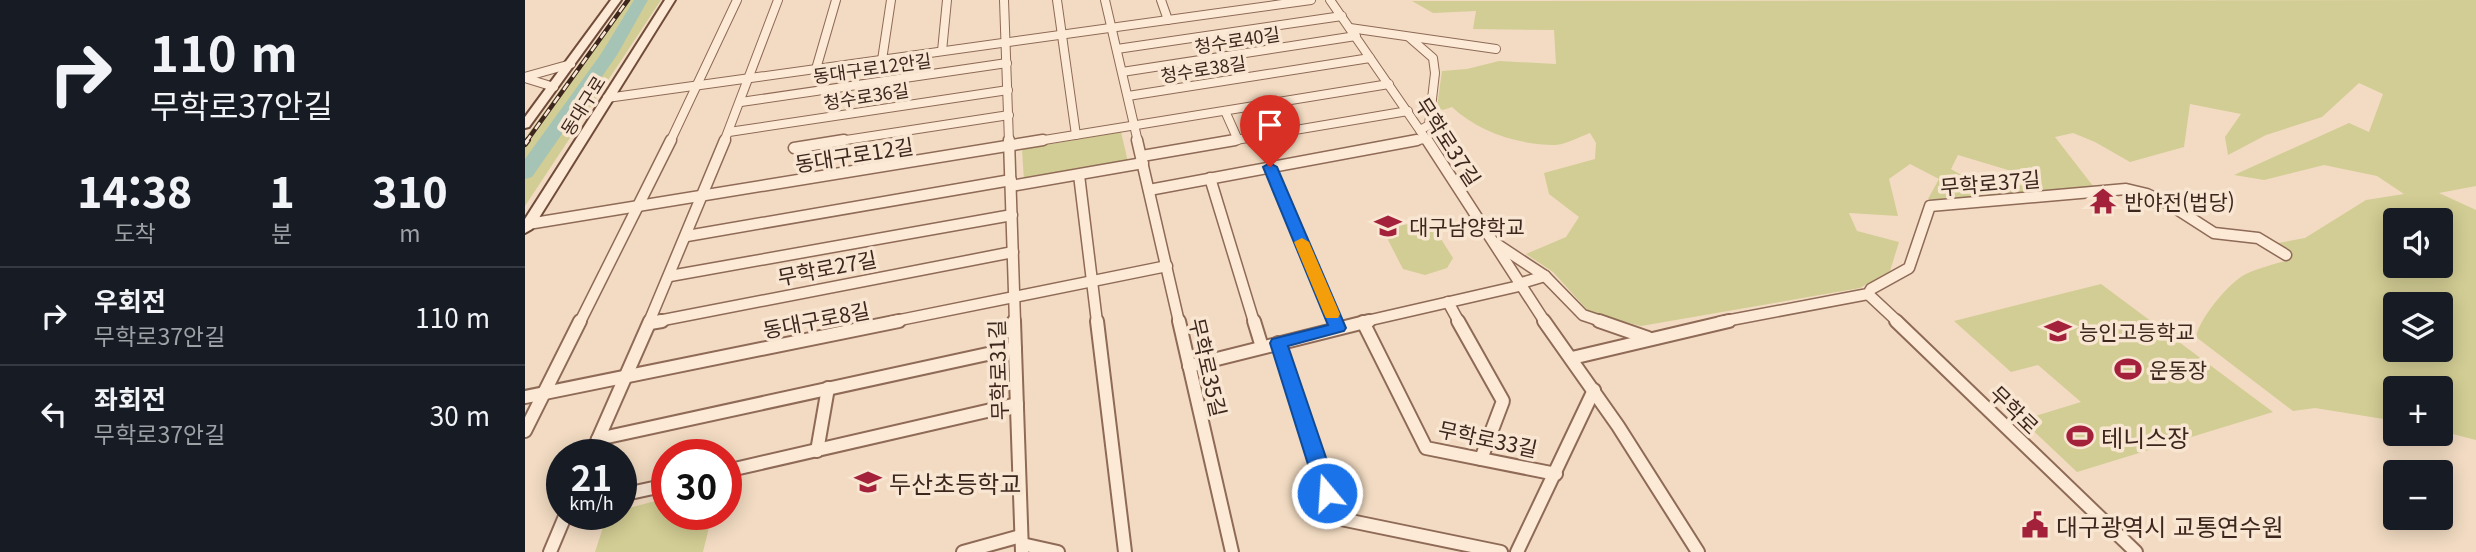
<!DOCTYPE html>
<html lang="ko">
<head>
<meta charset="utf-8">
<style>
	body { margin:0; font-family:Georgia,"Noto Sans KR",serif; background:#20242c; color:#f1f3f6; height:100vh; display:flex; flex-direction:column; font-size:26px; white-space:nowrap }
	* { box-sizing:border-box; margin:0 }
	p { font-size:23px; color:#9ea1a6 }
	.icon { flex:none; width:38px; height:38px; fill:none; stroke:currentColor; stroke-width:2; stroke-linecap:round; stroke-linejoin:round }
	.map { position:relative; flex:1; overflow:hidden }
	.details { display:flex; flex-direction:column; background:#171b24; width:525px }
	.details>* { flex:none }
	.top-card { background:#171b24; color:#f1f3f6; overflow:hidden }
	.controls { position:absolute; left:1858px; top:208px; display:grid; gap:14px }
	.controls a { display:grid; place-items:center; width:70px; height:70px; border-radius:7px; background:#171b24; box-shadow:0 4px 18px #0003; font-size:35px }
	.speed { position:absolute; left:21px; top:439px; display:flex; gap:14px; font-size:35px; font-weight:700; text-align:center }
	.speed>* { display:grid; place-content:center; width:91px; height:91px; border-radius:50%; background:#171b24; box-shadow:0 4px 18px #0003; line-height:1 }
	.speed small { font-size:18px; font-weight:400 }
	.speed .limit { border:10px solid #d22; background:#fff; color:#111 }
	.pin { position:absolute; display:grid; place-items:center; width:60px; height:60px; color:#fff; margin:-72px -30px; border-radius:50% 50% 50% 0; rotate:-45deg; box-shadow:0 0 7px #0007 }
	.pin .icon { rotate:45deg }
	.me { position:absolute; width:77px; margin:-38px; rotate:342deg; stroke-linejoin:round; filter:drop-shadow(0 0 5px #0008) }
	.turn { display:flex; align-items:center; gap:24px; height:147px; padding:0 35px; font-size:32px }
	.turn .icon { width:91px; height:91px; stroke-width:2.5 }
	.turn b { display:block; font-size:49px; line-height:60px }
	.eta { display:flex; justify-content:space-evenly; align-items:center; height:119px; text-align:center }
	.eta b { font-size:42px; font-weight:800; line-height:49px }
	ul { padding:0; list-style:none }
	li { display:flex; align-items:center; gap:21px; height:98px; padding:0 35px; border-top:2px solid #363941 }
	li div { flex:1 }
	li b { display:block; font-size:26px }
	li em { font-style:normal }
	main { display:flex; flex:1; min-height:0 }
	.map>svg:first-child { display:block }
	.green { fill:#d2cd94; fill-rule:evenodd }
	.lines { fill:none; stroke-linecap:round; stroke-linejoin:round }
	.river { fill:#a5c4b5; fill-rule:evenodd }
	.street-far2-casing { stroke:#8e6a57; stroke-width:10 }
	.street-far1-casing { stroke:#8e6a57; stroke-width:13 }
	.street-casing { stroke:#8e6a57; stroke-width:16 }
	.secondary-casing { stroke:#704b3a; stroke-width:4 }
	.street-far2 { stroke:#fcead6; stroke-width:8 }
	.street-far1 { stroke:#fcead6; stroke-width:10 }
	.street { stroke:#fcead6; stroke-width:12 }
	.secondary { fill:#fcead6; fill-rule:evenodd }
	.rail-far1-casing { stroke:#3d261d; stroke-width:4.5 }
	.rail-casing { stroke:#3d261d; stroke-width:6 }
	.rail-far1 { stroke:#f9e6d2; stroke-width:2.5; stroke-dasharray:8; stroke-linecap:butt }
	.rail { stroke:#f9e6d2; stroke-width:3.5; stroke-dasharray:10; stroke-linecap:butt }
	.route { fill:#1a73e8; stroke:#114b97; stroke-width:2 }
	.slow { fill:#f59e0b }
	.labels { text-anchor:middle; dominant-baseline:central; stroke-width:7; stroke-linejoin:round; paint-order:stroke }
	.far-street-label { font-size:18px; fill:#3d261d; stroke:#f9e6d2 }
	.street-label { font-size:21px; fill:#3d261d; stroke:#f9e6d2 }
	.poi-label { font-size:21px; fill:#3d261d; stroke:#f9e6d2; text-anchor:start }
	.near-poi-label { font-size:24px; fill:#3d261d; stroke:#f9e6d2; text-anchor:start }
</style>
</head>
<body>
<main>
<section class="details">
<div class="top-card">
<div class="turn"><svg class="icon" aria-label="right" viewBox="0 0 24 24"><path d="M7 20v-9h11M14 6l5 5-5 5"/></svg><div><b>110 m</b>무학로37안길</div></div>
</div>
<div class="eta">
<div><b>14:38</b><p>도착</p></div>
<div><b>1</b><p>분</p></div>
<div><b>310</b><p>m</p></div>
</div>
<ul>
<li><svg class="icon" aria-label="right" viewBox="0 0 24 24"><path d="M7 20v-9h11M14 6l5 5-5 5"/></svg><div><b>우회전</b><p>무학로37안길</p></div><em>110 m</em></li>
<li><svg class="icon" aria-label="left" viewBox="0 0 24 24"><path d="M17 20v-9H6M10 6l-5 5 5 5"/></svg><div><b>좌회전</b><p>무학로37안길</p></div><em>30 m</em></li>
</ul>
</section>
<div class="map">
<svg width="1951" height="552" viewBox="0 0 1951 552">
	<rect width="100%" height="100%" fill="#f2dbc2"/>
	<g class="green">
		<path d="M101 0H136L0 206V138Z"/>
		<path d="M1951 0V186L1914 193 1951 210V440L1916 431V388H1871V421L1790 408 1768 411 1671 337C1674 319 1704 282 1721 274 1734 268 1750 264 1763 260L1742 245 1780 238 1841 200 1879 194 1852 176 1799 165 1739 180 1709 175 1824 123 1844 132 1858 94 1834 83 1797 117 1741 135 1703 155 1700 137 1716 114 1665 104 1659 147 1605 162 1570 142 1548 133 1530 137 1568 186 1520 191 1483 170 1433 155 1426 169 1445 180 1487 181 1512 193 1431 202 1403 199 1414 179 1385 164 1364 179 1373 216 1324 213 1332 231 1374 242 1365 271 1335 288 1116 326 1065 313 1028 272 1001 254 1041 237 1054 217 1024 194 1019 173 1070 159 1071 143 1065 133C1054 137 1040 145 1029 145 993 145 952 131 927 107L918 110 912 107 917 71 942 69 974 61 1031 64 1029 30 948 29 951 11 908 13 887 1ZM1871 220H1916V266H1871ZM1871 304H1916V350H1871Z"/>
		<path d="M596 132 603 162 499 181 497 149Z"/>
		<path d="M889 223 909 228 928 258 922 268 900 275 878 269 862 238 872 226Z"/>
		<path d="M1576 284 1748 412 1552 472 1497 420 1556 402 1513 365 1486 372 1429 321Z"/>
		<path d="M142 498V514L187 515 178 552H70L82 515 96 514V510Z"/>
	</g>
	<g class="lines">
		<path class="river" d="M109 0H123L92 55 7 177 0 179V159L76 54Z"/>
		<g class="street-far2-casing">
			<g id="street-far2">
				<path d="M479 0 484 142"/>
				<path d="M532 0 551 135"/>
				<path d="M580 0 613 142"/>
				<path d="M636 0 643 20"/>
				<path d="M805 0 903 142"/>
				<path d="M825 28 971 49"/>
				<path d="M885 38 908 58 910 73 904 125 895 130"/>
				<path d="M592 49 817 16"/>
				<path d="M417 51 422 0"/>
				<path d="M357 60 366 0"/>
				<path d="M291 69 311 0"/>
				<path d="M597 72 831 36"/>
				<path d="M0 77 46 64"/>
				<path d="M3 79 29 87"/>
				<path d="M603 96 845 58"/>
				<path d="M82 98 786 0"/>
				<path d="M216 102 482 63"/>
				<path d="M700 111 713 140"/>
				<path d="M204 132 483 90"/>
				<path d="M145 142 212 0"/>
				<path d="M199 142 253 0"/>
				<path d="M308 142 484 115"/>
				<path d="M507 142 864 84"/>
				<path d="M699 142 883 111"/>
				<path d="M882 142 899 139"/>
			</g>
		</g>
		<g class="street-far1-casing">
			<g id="street-far1">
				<path d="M484 140 490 322"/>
				<path d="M612 140 654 322"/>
				<path d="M902 140 1020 322"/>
				<path d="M269 148 319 140"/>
				<path d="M617 156 710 140"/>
				<path d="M745 167 811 322"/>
				<path d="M554 175 572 322"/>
				<path d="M685 178 729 322"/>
				<path d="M486 186 618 163"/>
				<path d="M624 190 892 140"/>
				<path d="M3 224 518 140"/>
				<path d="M162 236 486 180"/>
				<path d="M970 243 1020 276 1058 315 1079 322"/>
				<path d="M145 276 487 215"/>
				<path d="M993 284 1020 276"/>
				<path d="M1343 294 1373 322"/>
				<path d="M923 302 934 322"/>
				<path d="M55 322 146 140"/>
				<path d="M124 322 200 140"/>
				<path d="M128 322 488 252"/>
				<path d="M365 322 642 266"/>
				<path d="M837 322 994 286"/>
				<path d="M1195 322 1343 294 1346 289 1384 268 1405 206 1601 189 1622 194 1647 206 1689 233 1733 238 1761 255"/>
			</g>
		</g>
		<g class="street-casing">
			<g id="street">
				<path d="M489 321 497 552"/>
				<path d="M572 321 600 552"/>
				<path d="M654 321 707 552"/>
				<path d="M729 321 737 347"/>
				<path d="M810 321 813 328"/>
				<path d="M933 321 978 401 956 459"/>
				<path d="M1019 321 1093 426 1173 552"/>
				<path d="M1074 321 1123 338"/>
				<path d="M1371 321 1611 552"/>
				<path d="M838 322 901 448 1031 474"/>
				<path d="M125 323 137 321"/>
				<path d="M753 343 811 518 976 552"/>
				<path d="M1047 358 1204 321"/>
				<path d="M664 366 844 321"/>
				<path d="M0 397 374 321"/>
				<path d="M0 431 55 321"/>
				<path d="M73 439 490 348"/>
				<path d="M292 451 303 388"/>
				<path d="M66 455 125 321"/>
				<path d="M201 471 492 404"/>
				<path d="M96 495 142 485"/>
				<path d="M497 544 533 552"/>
				<path d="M25 552 41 514"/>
				<path d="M438 552 496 536"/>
				<path d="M992 552 1069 390"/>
			</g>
		</g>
		<g class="secondary-casing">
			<g id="secondary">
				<path d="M86 0H96L4 127 0 128V117Z"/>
				<path d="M140 0H150L7 229 0 233V219Z"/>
			</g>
		</g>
		<use href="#street-far2" class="street-far2"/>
		<use href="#street-far1" class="street-far1"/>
		<use href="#street" class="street"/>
		<use href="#secondary" class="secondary"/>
		<g class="rail-far1-casing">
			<path id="rail-far1" d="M1 142 103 0"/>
		</g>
		<g class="rail-casing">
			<path id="rail" d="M0 144 3 140"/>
		</g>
		<use href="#rail-far1" class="rail-far1"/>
		<use href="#rail" class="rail"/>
	</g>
	<path class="route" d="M745 163 752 167 821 328 819 331 763 346 813 493 810 498 802 500 795 498 792 493 745 343 747 339 803 325 738 167Z"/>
	<path class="slow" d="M777 238 784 242 815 314 813 318H801L799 314 769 242Z"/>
	<defs>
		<g id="temple-bare" transform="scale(2.1)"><path d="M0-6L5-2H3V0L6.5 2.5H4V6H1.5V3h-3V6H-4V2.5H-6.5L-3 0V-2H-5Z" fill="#a3213a" stroke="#f9e6d2" stroke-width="2.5" paint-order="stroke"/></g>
		<g id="school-bare" transform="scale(2.1)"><path d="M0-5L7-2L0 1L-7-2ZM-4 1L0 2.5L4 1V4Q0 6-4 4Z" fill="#a3213a" stroke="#f9e6d2" stroke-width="2.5" paint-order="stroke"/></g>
		<g id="stadium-bare" transform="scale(2.1)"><path d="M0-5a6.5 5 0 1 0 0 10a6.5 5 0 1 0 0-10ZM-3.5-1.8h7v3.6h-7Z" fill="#a3213a" stroke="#f9e6d2" stroke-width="2.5" paint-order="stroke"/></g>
		<g id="civic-bare" transform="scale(2.1)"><path d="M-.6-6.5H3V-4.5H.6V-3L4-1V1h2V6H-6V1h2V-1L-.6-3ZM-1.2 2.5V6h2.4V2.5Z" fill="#a3213a" stroke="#f9e6d2" stroke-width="2.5" paint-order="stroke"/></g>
	</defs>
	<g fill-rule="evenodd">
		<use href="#temple-bare" x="1578" y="201"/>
		<use href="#school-bare" x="863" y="226"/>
		<use href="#school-bare" x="1533" y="331"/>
		<use href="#stadium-bare" x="1603" y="369"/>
		<use href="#stadium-bare" x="1555" y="436"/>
		<use href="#school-bare" x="343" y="482"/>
		<use href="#civic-bare" x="1510" y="525"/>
	</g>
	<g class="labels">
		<g class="far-street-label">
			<text transform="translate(712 39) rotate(-9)">청수로40길</text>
			<text transform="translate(347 67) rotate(-8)">동대구로12안길</text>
			<text transform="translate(678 68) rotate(-9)">청수로38길</text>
			<text transform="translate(341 95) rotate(-9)">청수로36길</text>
			<text transform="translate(57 105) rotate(-58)">동대구로</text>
		</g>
		<g class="street-label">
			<text transform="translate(924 141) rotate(57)">무학로37길</text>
			<text transform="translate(329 154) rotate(-9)">동대구로12길</text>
			<text transform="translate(1465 182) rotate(-5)">무학로37길</text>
			<text transform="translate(302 267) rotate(-11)">무학로27길</text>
			<text transform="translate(291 319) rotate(-11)">동대구로8길</text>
			<text transform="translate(684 367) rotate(77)">무학로35길</text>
			<text transform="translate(472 370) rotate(-92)">무학로31길</text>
			<text transform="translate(1490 409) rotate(44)">무학로</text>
			<text transform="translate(963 438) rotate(12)">무학로33길</text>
		</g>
		<g class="poi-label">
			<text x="1599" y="201">반야전(법당)</text>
			<text x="884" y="226">대구남양학교</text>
			<text x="1554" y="331">능인고등학교</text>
			<text x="1624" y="369">운동장</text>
		</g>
		<g class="near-poi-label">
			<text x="1576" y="436">테니스장</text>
			<text x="364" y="482">두산초등학교</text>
			<text x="1531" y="525">대구광역시 교통연수원</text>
		</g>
	</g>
</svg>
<div class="controls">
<a><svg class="icon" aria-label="sound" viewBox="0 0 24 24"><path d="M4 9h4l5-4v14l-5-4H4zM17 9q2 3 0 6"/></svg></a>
<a><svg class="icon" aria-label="layers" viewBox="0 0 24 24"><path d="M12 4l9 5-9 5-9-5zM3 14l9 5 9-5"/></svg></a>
<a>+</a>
<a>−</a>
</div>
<div class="speed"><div>21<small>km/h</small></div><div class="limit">30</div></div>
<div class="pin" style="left:745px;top:167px;background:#d93025"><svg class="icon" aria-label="arrive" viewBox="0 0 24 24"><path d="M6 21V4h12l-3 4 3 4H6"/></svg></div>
<svg class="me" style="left:802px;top:493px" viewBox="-20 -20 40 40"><circle r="17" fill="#1a73e8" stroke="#fff" stroke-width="3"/><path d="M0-11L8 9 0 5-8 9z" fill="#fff"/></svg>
</div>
</main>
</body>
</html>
